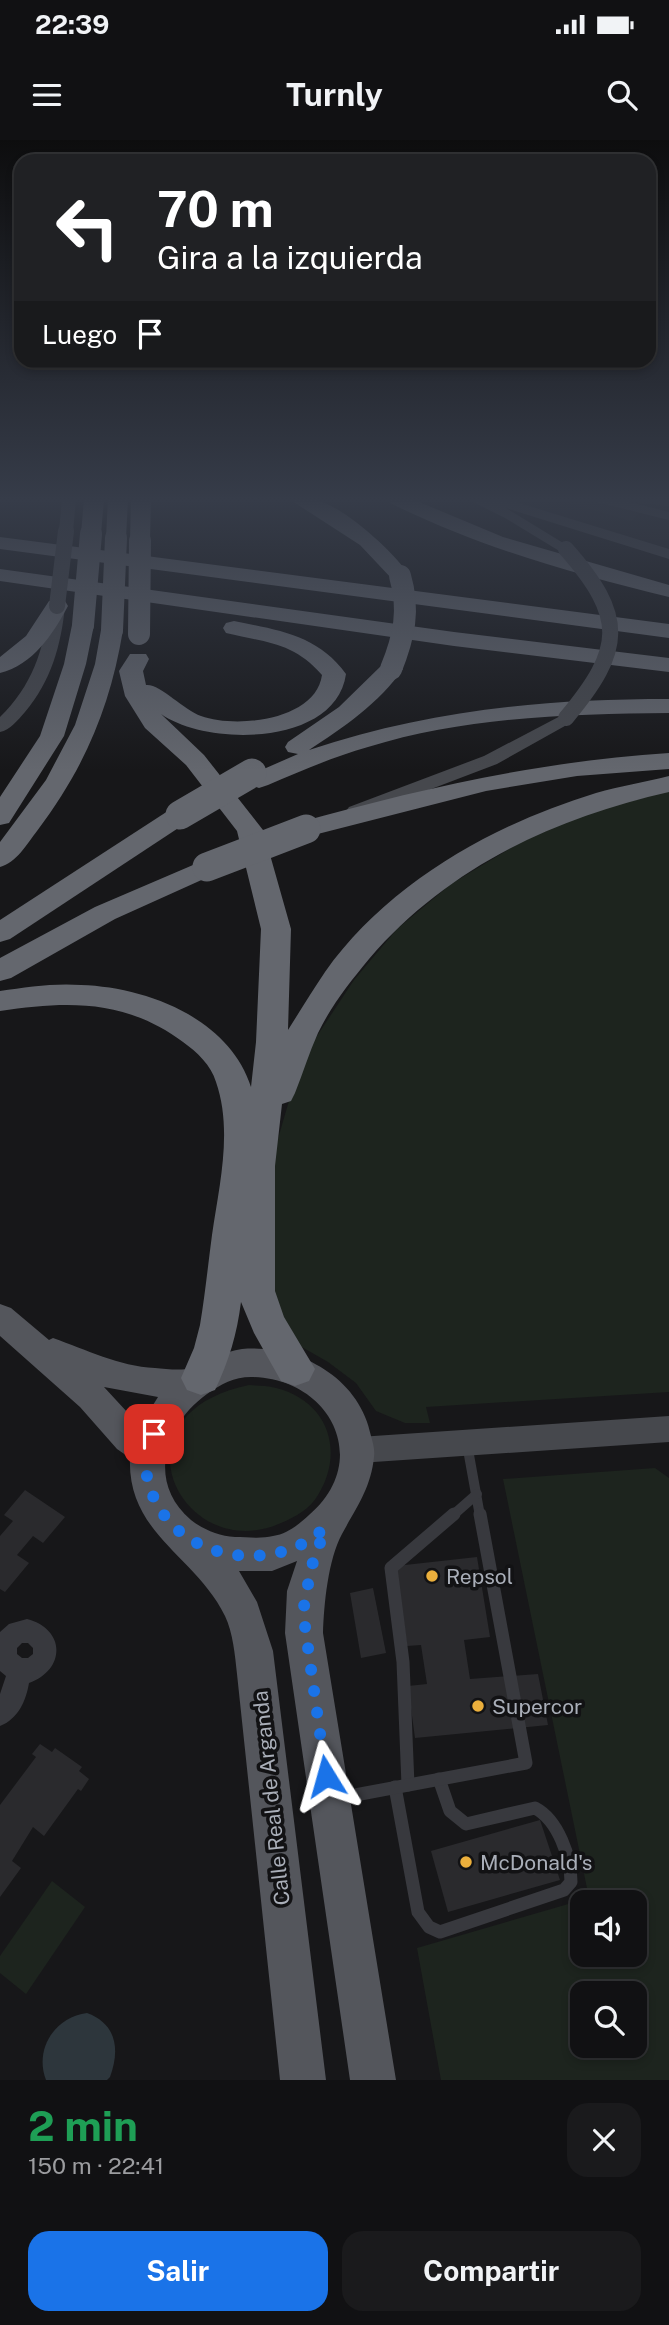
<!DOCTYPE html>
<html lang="es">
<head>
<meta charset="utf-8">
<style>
	body { margin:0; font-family:"Public Sans",sans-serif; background:#1a1a1c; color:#f1f3f6; height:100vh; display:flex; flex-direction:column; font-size:26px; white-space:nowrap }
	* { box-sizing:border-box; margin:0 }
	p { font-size:23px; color:#9c9da0 }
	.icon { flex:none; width:38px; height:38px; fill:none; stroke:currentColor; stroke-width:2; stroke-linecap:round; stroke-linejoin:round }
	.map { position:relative; height:1940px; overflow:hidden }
	.drawer { display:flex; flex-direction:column; background:#111113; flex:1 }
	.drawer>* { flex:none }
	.banner { position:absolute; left:14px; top:14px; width:642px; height:214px; border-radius:21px; box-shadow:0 4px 10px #0003,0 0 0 2px #303133; background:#202124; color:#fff; overflow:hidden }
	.tools { position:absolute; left:570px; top:1750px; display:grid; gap:14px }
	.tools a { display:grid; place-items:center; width:77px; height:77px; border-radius:14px; background:#111113; box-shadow:0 4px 10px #0003,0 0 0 2px #303133; font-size:35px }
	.pin { position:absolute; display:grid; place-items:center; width:60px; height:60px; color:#fff; margin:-30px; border-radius:14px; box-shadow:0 4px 10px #0006 }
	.me { position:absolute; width:77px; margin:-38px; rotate:352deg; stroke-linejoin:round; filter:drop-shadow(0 0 5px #0008) }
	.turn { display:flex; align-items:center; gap:24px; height:147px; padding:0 28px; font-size:32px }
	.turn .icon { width:91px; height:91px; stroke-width:2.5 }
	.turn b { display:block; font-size:49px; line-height:60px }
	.then { display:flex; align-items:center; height:66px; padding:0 28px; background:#0003; gap:14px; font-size:26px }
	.round { display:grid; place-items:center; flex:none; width:74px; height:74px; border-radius:21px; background:#1a1a1c }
	.summary { display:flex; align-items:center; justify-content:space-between; height:119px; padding:0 28px }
	h1 { font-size:42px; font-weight:700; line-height:52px; color:#1e9e55 }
	.action { display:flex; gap:14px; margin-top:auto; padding:14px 28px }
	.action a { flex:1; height:80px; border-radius:21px; background:#1a73e8; color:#fff; font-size:28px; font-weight:700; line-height:80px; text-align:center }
	.action a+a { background:#1a1a1c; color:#f1f3f6 }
	.status { display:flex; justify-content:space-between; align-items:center; height:49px; padding:0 35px; background:#111113; direction:ltr }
	.status svg { height:19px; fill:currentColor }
	header { display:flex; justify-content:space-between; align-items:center; height:91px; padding:0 28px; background:#111113; font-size:32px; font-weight:700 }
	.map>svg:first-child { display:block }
	.built { fill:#232326 }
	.green { fill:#1d241e; fill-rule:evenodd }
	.water { fill:#2d363c }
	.building { fill:#2a2a2d }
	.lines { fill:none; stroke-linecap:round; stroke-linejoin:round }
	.lane-far2 { stroke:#38393e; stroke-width:6 }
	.lane-far1 { stroke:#38393e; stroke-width:10 }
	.lane { stroke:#38393e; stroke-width:13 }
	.street { fill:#38393e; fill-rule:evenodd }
	.secondary { fill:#46484d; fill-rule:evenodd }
	.primary { fill:#54565c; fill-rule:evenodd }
	.highway { fill:#64676e; fill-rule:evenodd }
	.secondary-bridge { stroke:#46484d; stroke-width:16 }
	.highway-bridge-far1 { stroke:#64676e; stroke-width:22 }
	.highway-bridge { stroke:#64676e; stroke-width:29 }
	.route { stroke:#1a73e8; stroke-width:12; stroke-dasharray:0 21.6 }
	.poi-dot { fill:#ebaf3c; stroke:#121214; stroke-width:2.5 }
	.labels { text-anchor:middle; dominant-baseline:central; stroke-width:7; stroke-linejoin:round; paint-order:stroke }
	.near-poi-label { font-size:21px; fill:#a9aeb8; stroke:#121214; text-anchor:start }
	.near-street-label { font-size:21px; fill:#a9aeb8; stroke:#121214 }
</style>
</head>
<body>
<div class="status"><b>22:39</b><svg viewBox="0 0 49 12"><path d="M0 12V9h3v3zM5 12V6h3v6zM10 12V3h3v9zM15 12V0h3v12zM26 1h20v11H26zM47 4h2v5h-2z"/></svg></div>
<header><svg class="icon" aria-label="menu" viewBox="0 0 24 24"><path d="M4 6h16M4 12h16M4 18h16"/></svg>Turnly<svg class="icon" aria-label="search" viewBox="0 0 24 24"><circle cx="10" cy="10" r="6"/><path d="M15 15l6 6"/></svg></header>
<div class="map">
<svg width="669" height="1940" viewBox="0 0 669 1940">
	<rect width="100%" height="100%" fill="#171719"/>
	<path class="built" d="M492 359H669V414L533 374Z"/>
	<g class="green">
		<path d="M669 651V1252L426 1267 430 1283H405L376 1271 356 1243 328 1222 293 1202 274 1179 275 1009 293 947 315 899 354 840 397 789 451 744 521 702 587 673Z"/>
		<path d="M249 1245C258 1246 267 1245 276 1248 328 1261 345 1311 318 1355 310 1369 295 1377 281 1383 183 1427 105 1275 249 1245Z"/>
		<path d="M655 1328 669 1338V1940H441L417 1808 589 1758 503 1339ZM583 1762H635V1815H583ZM583 1853H635V1906H583Z"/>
		<path d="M52 1741 85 1767 26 1854 0 1833V1816Z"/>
	</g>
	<path class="water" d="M87 1873C117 1884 120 1910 110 1937L107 1940H46C34 1909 55 1877 87 1873Z"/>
	<g class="building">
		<path d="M555 359H587L639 373 631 381Z"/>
		<path d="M25 1350 65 1377 43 1403 33 1396 17 1415 29 1423 5 1452 0 1449V1396L13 1381 4 1375Z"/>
		<path d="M477 1417 490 1497 464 1500 470 1539 538 1534 548 1585 415 1598 408 1546 427 1544 421 1505 407 1506 396 1426Z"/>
		<path d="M373 1448 386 1513 361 1518 350 1453Z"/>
		<path d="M40 1604 52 1612 55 1608 82 1627 79 1631 89 1639 81 1651 78 1649 44 1696 33 1687 12 1721 21 1728 0 1757V1665L36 1617 32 1614Z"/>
		<path d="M540 1680 560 1740 448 1772 431 1711Z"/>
	</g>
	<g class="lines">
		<path class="lane-far2" d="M628 359 669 363"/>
		<g class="lane-far1">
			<path d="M467 1304 480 1376"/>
			<path d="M452 1376 477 1354"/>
		</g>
		<g class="lane">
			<path d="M408 1645 403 1522 391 1428 454 1374"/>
			<path d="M395 1647 418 1772 429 1787 440 1792 564 1750 571 1742C571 1717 558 1680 535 1668L466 1684 450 1671 439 1639"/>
			<path d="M339 1658 526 1623 480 1374"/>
		</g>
		<path class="street" d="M27 1479C66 1489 66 1530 29 1543 26 1561 18 1579 0 1586V1554L6 1536 0 1531V1492L9 1484ZM22 1503H28L33 1508V1514L28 1518H22L17 1514V1508Z"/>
		<g class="secondary">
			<path d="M62 359H76L73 391 66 395 59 391Z"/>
			<path d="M467 359H506L669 409V419L506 368 573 409 566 413 561 412 505 378Z"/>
			<path d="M594 359H618L669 372V380L596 362Z"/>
			<path d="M57 461 65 466C61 506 51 541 25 572 18 580 10 590 0 592V577C32 546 44 510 49 466Z"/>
			<path d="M566 573 572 574 575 578 572 582 497 624 363 675H349L346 671 349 667 484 616Z"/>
			<path d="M669 1276V1302L359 1323 348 1320 344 1310 348 1300 359 1297Z"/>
		</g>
		<path class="primary" d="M0 1164 11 1168 49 1200 53 1198C87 1210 118 1226 155 1228 166 1229 182 1231 192 1228 209 1223 224 1211 242 1209 299 1204 360 1238 371 1296 373 1303 375 1310 374 1317 371 1348 356 1368 342 1394 328 1420 324 1464 323 1493L396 1940H350L285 1493 287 1451 297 1421 272 1431H239L257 1462 273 1511 326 1940H280L237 1534C235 1515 233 1493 225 1476 196 1416 127 1394 130 1318L117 1309 80 1267 0 1196ZM251 1237C330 1238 373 1320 309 1375 298 1385 287 1394 273 1396 261 1399 247 1397 235 1397 219 1396 204 1390 191 1380 146 1342 165 1284 207 1254 221 1244 234 1237 251 1237ZM104 1247 158 1257 140 1286Z"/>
		<g class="highway">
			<path d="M84 359H104L101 394 98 398H84L81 394Z"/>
			<path d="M108 359H128L126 398 123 402H109L106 398Z"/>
			<path d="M131 359H151L150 401 147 405H133L130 401Z"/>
			<path d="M289 359C296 359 305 358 312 359 341 363 394 412 410 436L407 440H393L360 405Z"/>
			<path d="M387 359H412L503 397 669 445V457C573 434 479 407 390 363Z"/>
			<path d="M0 397 669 484V498L0 409Z"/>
			<path d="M0 429 454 492 669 518V532L454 506 0 441Z"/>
			<path d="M57 460 65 461 68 466C53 494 33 525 0 533V517L26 496 49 461Z"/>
			<path d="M83 478 91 480 94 485 86 524 64 596 9 683 0 685V657L40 596 64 524 72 485 75 480Z"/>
			<path d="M234 481C278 490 318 495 346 534 336 606 208 607 161 574L204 615 263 690 291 789 288 890C300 871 312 851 325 832 388 743 494 684 596 653 620 646 645 642 669 636V652C554 678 447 728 369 819 350 842 331 866 318 893 309 913 303 933 295 953L291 961 282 964 275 1026V1151L284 1177 315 1229 309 1241 295 1246 281 1241 254 1193 241 1162C237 1194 229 1221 215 1250L201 1255 187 1250 181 1238 194 1208 200 1185C205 1155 208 1125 212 1095 219 1046 233 991 216 942 211 925 197 912 183 902 125 859 68 861 0 871V851C27 847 54 843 81 845 146 847 229 878 251 947L256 902 261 789 237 691 186 625 145 588 125 556 119 531 130 514H146L149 519 143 531 146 545C159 543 184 570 201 576 237 589 316 580 322 535 293 502 267 503 226 493L223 488 226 483Z"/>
			<path d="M112 483 120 485 123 490C110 568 85 627 37 691 27 704 16 723 0 727V702L46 640 75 585 95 524 101 490 104 485Z"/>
			<path d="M391 522 399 524 403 529C379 563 343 588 309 610 429 570 543 559 669 559V573C568 574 465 577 368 607 333 617 301 631 268 645L259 648 250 645 246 640 250 635 298 614 288 612 285 607 288 602 339 567 383 524Z"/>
			<path d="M669 613V629L577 636 486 651 306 697 297 695 293 689 297 683C419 649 541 621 669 613Z"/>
			<path d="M180 667 189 669 193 675 189 681 10 799 0 802V780L171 669Z"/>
			<path d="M207 719 217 721 221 727 217 733 115 779 11 838 0 841V818L95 767Z"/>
		</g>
		<g class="secondary-bridge">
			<path d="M566 409C626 477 624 509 566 578"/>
			<path d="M57 466 66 391"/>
		</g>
		<g class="highway-bridge-far1">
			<path d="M83 485 91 394"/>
			<path d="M112 490 116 398"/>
			<path d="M139 494 140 401"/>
			<path d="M391 529C404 497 410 470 400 436"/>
		</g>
		<g class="highway-bridge">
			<path d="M180 675 252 633"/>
			<path d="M207 727 306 689"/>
		</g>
	</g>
	<linearGradient id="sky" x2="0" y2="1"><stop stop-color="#0d0d0e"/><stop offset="0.57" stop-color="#363c49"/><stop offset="1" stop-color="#363c49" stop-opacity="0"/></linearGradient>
	<rect width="669" height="631" fill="url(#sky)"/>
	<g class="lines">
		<path class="route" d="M154 1294C142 1322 144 1343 160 1369 188 1414 250 1427 298 1406 307 1402 316 1394 325 1389L311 1428 303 1472 326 1636"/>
	</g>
	<g class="poi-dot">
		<circle cx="432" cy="1436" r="7"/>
		<circle cx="478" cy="1566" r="7"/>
		<circle cx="466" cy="1722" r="7"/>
	</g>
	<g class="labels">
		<g class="near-poi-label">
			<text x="446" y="1436">Repsol</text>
			<text x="492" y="1566">Supercor</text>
			<text x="480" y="1722">McDonald's</text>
		</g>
		<g class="near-street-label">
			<text transform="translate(271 1658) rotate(-96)">Calle Real de Arganda</text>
		</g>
	</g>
</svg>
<div class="tools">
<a><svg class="icon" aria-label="sound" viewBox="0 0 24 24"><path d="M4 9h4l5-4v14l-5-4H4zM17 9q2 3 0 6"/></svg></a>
<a><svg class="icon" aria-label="search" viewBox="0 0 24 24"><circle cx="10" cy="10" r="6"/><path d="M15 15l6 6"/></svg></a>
</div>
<div class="pin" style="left:154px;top:1294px;background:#d93025"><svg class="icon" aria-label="arrive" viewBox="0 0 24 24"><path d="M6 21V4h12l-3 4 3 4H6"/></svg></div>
<svg class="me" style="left:326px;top:1636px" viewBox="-20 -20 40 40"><path d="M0-17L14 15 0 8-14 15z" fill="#1a73e8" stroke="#fff" stroke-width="4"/></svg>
<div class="banner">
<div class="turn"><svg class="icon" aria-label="left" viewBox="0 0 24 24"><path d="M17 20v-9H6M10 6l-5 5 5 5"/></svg><div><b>70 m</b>Gira a la izquierda</div></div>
<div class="then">Luego<svg class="icon" aria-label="arrive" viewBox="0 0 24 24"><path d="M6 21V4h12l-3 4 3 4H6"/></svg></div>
</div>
</div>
<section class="drawer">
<div class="summary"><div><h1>2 min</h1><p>150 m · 22:41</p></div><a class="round"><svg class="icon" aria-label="close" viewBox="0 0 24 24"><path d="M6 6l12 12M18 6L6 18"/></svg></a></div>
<div class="action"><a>Salir</a><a>Compartir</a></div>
</section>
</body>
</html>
